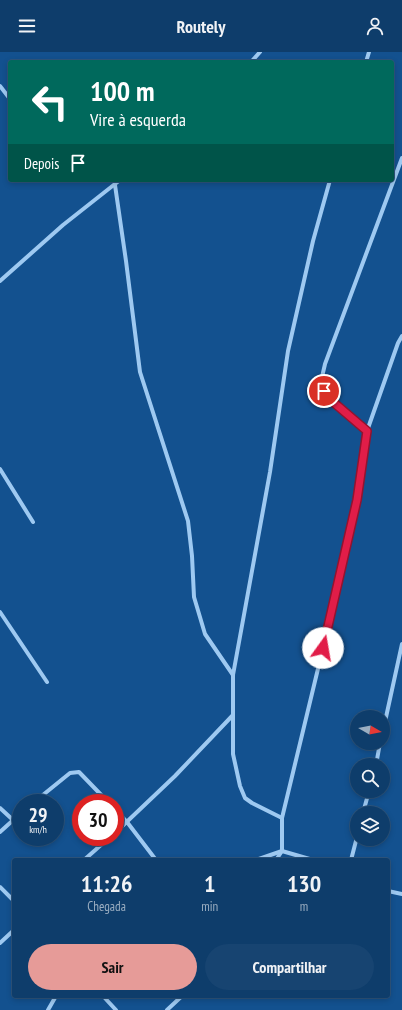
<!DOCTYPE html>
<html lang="pt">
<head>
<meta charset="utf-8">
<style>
	body { margin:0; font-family:"PT Sans Narrow",sans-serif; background:#174471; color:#f1f3f6; height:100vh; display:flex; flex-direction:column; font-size:15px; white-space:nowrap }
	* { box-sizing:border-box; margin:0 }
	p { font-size:13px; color:#9baec1 }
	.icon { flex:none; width:22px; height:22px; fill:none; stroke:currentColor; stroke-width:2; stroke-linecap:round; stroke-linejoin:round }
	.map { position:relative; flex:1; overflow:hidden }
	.drawer { position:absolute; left:12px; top:806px; width:378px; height:140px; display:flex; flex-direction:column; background:#0e3d6b; border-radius:4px; box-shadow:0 2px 6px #0003,0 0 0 1px #2e567e }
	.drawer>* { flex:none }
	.top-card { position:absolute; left:8px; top:8px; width:386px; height:122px; border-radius:4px; box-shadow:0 2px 6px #0003,0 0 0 1px #2e567e; background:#00695c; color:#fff; overflow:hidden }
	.needle { width:26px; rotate:99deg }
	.tools { position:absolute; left:350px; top:658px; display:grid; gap:8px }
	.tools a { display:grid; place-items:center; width:40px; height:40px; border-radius:50%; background:#0e3d6b; box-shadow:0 2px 6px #0003,0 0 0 1px #2e567e; font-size:20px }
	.speed { position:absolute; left:12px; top:742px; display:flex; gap:8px; font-size:20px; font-weight:700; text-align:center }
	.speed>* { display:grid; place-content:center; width:52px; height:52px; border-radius:50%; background:#0e3d6b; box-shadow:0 2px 6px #0003,0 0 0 1px #2e567e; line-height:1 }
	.speed small { font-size:10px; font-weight:400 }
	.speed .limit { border:6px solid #d22; background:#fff; color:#111 }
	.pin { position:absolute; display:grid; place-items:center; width:34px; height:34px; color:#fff; margin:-17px; border:2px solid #fff; border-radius:50%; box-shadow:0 1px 4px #0007 }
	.me { position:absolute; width:44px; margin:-22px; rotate:13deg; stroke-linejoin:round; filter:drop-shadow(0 0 3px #0008) }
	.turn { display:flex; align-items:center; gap:14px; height:84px; padding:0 16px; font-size:18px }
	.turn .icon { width:52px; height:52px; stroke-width:2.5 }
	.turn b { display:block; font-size:28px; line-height:34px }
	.then { display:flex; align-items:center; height:38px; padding:0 16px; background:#0003; gap:8px; font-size:15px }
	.eta { display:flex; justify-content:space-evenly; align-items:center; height:68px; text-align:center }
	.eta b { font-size:24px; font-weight:600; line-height:28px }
	.action { display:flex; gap:8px; margin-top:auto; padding:8px 16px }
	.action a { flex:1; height:46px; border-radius:24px; background:#e69b98; color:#111; font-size:16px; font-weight:600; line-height:46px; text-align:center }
	.action a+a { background:#174471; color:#f1f3f6 }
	header { display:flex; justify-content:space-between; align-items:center; height:52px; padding:0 16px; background:#0e3d6b; font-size:18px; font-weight:600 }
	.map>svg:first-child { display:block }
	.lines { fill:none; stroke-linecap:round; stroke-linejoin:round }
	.minor { stroke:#9ec9f1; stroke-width:4 }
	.route-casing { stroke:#92132f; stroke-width:10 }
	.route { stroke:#e11d48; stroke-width:7 }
</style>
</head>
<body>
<header><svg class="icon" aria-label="menu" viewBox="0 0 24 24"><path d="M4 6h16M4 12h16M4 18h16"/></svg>Routely<svg class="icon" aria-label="person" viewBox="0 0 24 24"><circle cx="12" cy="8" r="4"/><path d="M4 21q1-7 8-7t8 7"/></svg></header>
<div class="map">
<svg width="402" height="958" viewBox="0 0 402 958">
	<rect width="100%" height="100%" fill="#13518f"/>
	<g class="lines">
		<g class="minor">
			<path d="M251 10 260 0"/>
			<path d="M366 10 369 0"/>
			<path d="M0 34 10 47"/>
			<path d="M115 133 126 209 140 320 188 469 192 504 194 545 205 582 233 623"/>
			<path d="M0 229 63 173 120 128"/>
			<path d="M367 379C352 367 322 348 322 328 322 323 324 317 325 312L402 106"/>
			<path d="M0 417 33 470"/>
			<path d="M0 560 47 630"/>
			<path d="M383 679 402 592"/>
			<path d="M376 713 380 691"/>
			<path d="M33 751 70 721 79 720 109 751"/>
			<path d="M0 756 13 768"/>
			<path d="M115 757 127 770 156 808"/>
			<path d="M363 761 369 739"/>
			<path d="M282 766 252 751 245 746 240 734 233 702V623L270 420 288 299 313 189 330 128"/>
			<path d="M0 780 21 761"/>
			<path d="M115 781 175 724 233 663"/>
			<path d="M84 808 110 785"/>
			<path d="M256 808 282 799 313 808"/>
			<path d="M276 808 282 799V766L323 596 357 448 367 379 398 291 402 284"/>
			<path d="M351 808 357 785"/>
			<path d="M0 835 14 849"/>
			<path d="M388 839 402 842"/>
			<path d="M0 891 14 878"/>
			<path d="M103 944 116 958"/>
			<path d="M48 958 56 944"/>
			<path d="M167 958 182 944"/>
		</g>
	</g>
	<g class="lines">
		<g class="route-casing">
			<path id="route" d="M323 596 357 448 367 379 332 349 324 339"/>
		</g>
		<use href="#route" class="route"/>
	</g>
</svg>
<div class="tools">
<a><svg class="needle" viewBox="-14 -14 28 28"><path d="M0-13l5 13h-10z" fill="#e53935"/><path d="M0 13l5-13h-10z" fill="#9baec1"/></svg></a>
<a><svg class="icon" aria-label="search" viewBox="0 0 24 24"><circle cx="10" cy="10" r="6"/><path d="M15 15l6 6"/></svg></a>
<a><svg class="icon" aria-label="layers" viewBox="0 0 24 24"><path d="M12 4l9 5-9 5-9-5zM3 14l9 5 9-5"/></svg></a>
</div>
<div class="speed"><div>29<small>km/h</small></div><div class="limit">30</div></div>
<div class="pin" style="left:324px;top:339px;background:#d93025"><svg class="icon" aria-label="arrive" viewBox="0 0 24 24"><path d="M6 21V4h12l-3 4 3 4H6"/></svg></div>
<svg class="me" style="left:323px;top:596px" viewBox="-20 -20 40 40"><circle r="19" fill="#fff"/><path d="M0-13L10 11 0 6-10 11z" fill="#e11d48"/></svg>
<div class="top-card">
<div class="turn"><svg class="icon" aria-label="left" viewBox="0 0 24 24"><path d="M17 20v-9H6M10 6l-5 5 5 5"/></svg><div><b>100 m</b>Vire à esquerda</div></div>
<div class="then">Depois<svg class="icon" aria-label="arrive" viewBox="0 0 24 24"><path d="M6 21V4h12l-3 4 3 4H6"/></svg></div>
</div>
<section class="drawer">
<div class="eta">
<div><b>11:26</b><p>Chegada</p></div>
<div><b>1</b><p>min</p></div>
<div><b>130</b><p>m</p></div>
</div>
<div class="action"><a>Sair</a><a>Compartilhar</a></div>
</section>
</div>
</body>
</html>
